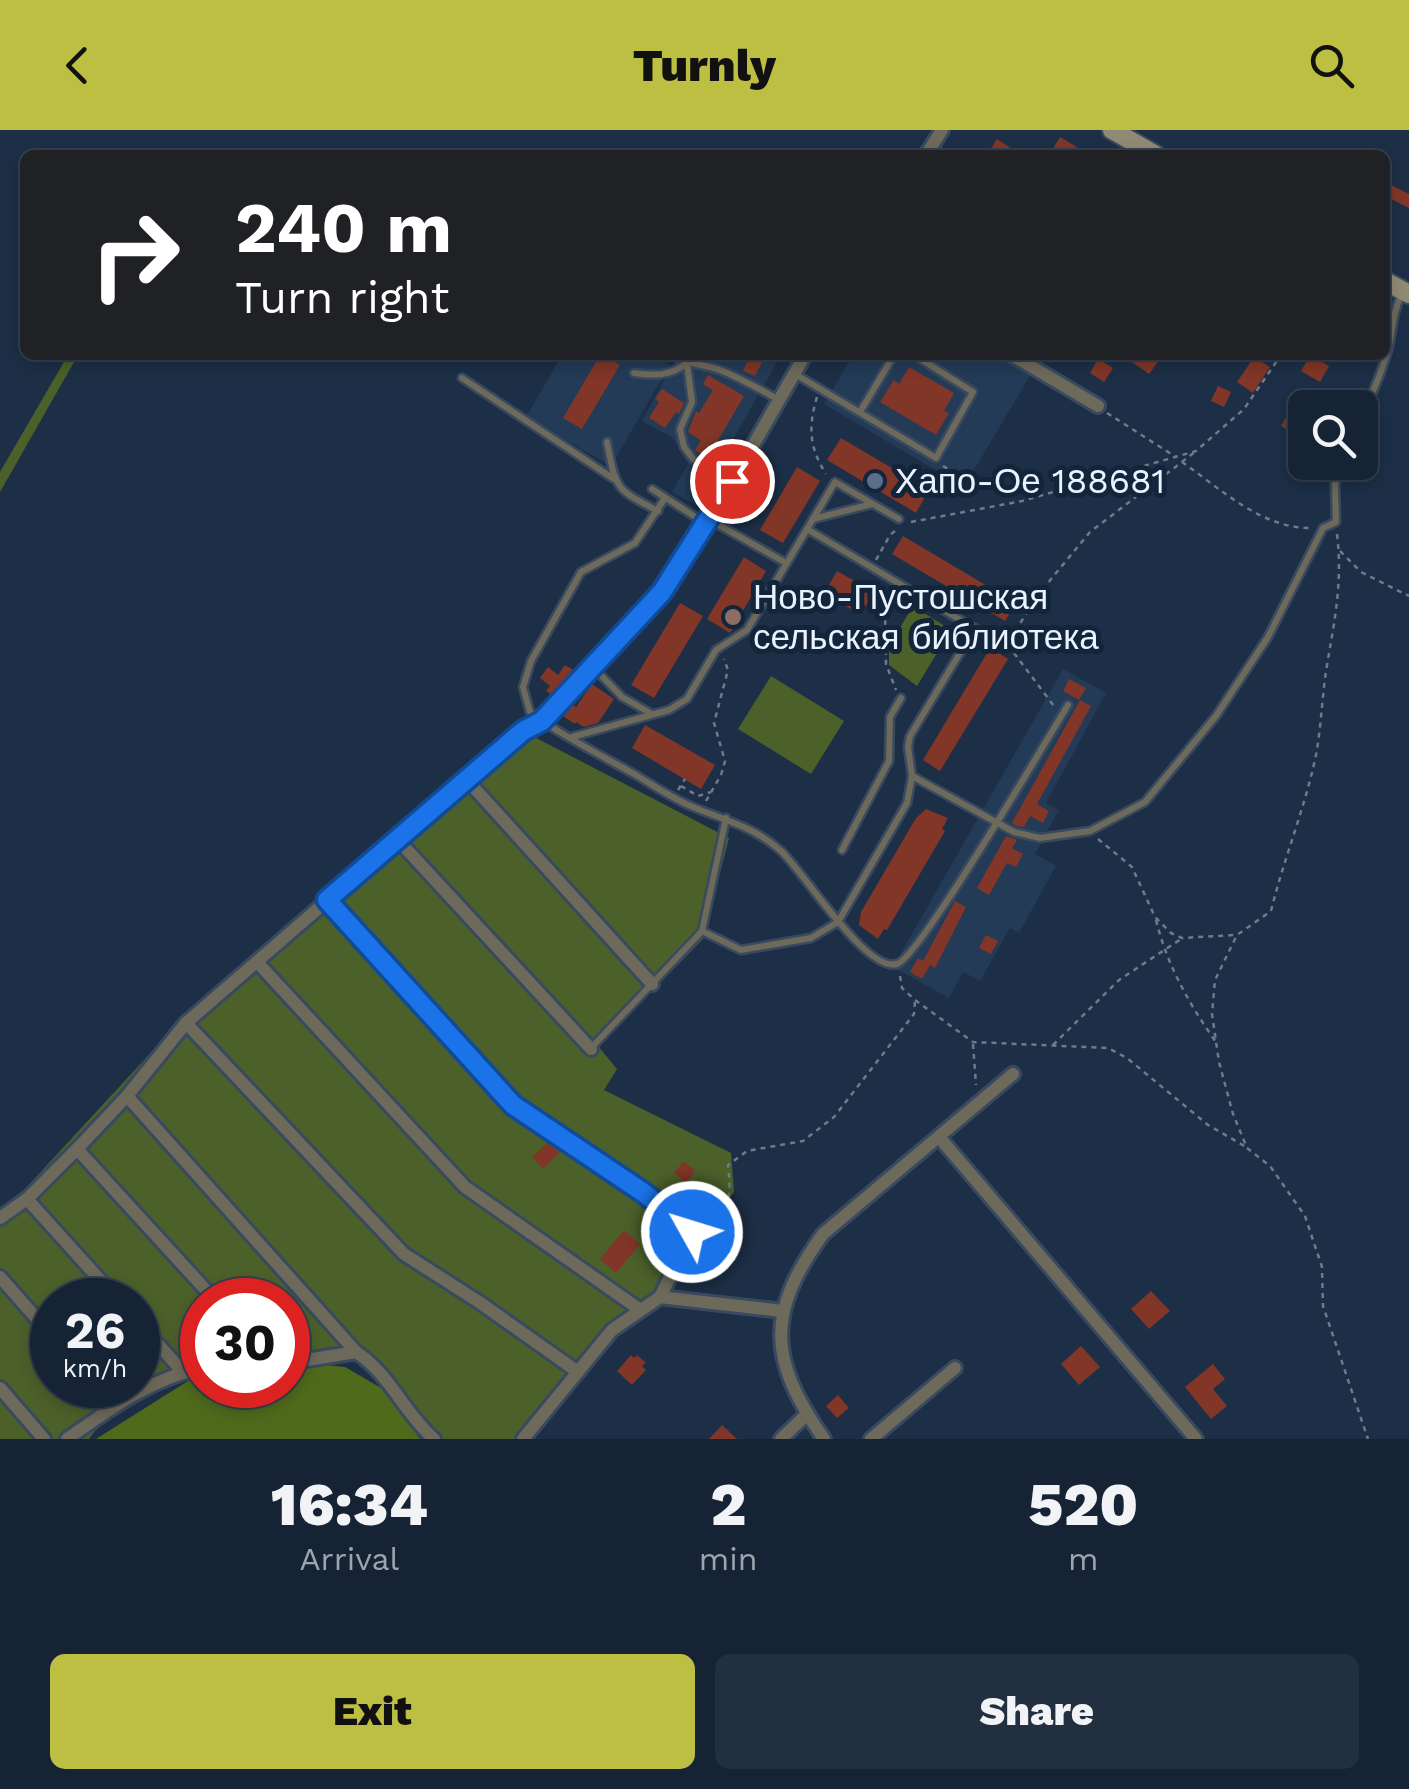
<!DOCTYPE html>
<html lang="en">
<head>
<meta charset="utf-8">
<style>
	body { margin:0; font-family:"Work Sans",sans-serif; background:#222f40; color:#f1f3f6; height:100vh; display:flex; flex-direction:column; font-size:38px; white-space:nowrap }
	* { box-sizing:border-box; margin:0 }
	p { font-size:32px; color:#9da4ac }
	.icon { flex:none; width:55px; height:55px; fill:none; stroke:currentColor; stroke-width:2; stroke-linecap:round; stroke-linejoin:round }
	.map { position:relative; height:1309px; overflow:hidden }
	.drawer { display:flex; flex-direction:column; background:#152334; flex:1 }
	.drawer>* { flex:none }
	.hud { position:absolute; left:20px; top:20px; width:1370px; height:210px; border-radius:15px; box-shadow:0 5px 15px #0003,0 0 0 2px #34404f; background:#202124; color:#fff; overflow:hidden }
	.controls { position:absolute; left:1288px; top:260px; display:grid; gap:20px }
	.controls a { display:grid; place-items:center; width:90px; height:90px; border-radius:15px; background:#152334; box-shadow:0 5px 15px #0003,0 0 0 2px #34404f; font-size:50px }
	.speed { position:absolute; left:30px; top:1148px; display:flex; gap:20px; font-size:50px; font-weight:700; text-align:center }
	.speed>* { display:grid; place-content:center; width:130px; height:130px; border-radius:50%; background:#152334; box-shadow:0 5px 15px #0003,0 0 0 2px #34404f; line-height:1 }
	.speed small { font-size:25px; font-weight:400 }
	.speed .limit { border:15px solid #d22; background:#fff; color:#111 }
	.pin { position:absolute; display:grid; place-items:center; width:85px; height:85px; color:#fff; margin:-42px; border:5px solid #fff; border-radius:50%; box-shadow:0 2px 10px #0007 }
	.me { position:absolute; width:110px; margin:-55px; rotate:309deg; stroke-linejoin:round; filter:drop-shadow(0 0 8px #0008) }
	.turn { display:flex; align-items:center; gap:35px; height:210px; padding:0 50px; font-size:45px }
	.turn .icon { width:130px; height:130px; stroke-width:2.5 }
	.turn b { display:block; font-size:70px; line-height:85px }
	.eta { display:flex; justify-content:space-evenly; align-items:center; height:170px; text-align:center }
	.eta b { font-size:60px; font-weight:800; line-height:70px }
	.button { display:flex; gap:20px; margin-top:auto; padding:20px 50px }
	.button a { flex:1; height:115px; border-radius:15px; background:#bdbf43; color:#111; font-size:40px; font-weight:800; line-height:115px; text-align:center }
	.button a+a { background:#222f40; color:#f1f3f6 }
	header { display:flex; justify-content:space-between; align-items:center; height:130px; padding:0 50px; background:#bdbf43; color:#111; font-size:45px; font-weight:800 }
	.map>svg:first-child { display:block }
	.built { fill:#233b56 }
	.green { fill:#4c602a; fill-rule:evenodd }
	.forest { fill:#506a1c }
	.building { fill:#813627 }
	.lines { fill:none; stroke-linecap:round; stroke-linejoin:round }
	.lane-casing { stroke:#394a60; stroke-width:11 }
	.street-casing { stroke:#394a60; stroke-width:18 }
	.secondary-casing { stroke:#394a60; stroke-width:22 }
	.path { stroke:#6c7b8e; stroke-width:2.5; stroke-dasharray:5 5; stroke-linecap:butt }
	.lane { stroke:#6d695b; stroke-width:6 }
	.street { stroke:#6d695b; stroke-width:12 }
	.secondary { stroke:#908973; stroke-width:18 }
	.route-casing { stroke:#114b97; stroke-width:25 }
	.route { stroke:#1a73e8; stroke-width:18 }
	.service-dot { fill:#5c6f8a; stroke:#13253b; stroke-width:4 }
	.education-dot { fill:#8d6e63; stroke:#13253b; stroke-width:4 }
	.labels { text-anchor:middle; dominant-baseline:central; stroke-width:10; stroke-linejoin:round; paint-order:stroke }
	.poi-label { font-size:35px; fill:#e9f3ff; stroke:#13253b; text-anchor:start }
</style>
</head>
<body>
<header><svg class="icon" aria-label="back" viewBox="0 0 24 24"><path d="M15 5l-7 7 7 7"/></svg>Turnly<svg class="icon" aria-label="search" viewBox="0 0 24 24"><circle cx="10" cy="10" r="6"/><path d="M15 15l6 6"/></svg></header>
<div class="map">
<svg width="1409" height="1309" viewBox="0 0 1409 1309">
	<rect width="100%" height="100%" fill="#1c2f46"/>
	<g class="built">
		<path d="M562 225H652L670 235 611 336 526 287Z"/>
		<path d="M670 225H781L696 375 672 362 688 334 673 308 642 291 676 229Z"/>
		<path d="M853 225H999L1031 244 964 357 824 274Z"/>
		<path d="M1063 539 1106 563 1046 673 1059 680 1035 724 1056 736 1019 803 1010 798 980 851 963 842 949 868 893 837Z"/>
	</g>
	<g class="green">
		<path d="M68 225H78L0 362V342Z"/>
		<path d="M913 476 951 500 917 556 889 535V516Z"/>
		<path d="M771 546 844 591 811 644 738 599Z"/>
		<path d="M515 597 729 708 703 809 598 916 617 939 604 960 731 1023 734 1062 655 1162 612 1192 515 1309H426L373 1239 355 1230 288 1238V1170H202V1246C170 1254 106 1281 89 1309H0V1078L24 1060 193 877 464 646ZM52 1170H138V1255H52Z"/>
	</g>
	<path class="forest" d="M288 1231 345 1237 388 1262 420 1309H96L188 1251 202 1246V1255H288Z"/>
	<g class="building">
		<path d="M1060 7 1077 17 1073 25H1049Z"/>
		<path d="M997 9 1022 25H987Z"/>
		<path d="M1385 52 1409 64V78L1385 66Z"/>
		<path d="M600 225 620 235 582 299 563 288Z"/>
		<path d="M1122 225H1163L1149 244Z"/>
		<path d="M1310 225 1329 236 1320 252 1301 241Z"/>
		<path d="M750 226 762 232 755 246 743 241Z"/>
		<path d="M1254 227 1270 237 1253 263 1237 252Z"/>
		<path d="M1098 229 1113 238 1104 252 1090 243Z"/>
		<path d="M909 237 954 263 944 281 949 283 936 305 880 272 894 250 899 254Z"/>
		<path d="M708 245 744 266 707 329 695 320 701 311 688 302 696 281 699 283 713 260 703 254Z"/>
		<path d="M1218 256 1231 262 1224 277 1211 271Z"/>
		<path d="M662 259 684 273 679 284 676 282 665 298 649 288 659 272 655 269Z"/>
		<path d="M1291 279 1305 288V310L1281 296Z"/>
		<path d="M841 308 929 360 916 383 827 330Z"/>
		<path d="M797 337 820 351 783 413 760 400Z"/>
		<path d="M903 406 1016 473 1005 491 892 424Z"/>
		<path d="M744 427 766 441 730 503 707 489Z"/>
		<path d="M837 441 874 462 866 476 861 473 856 482 830 467 835 458 829 455Z"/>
		<path d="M680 473 703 486 654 568 631 555Z"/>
		<path d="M990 518 1008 529 940 641 923 630Z"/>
		<path d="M565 535 575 541 552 565 546 561 550 556 540 548 548 537 558 545Z"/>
		<path d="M1069 549 1086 558 1079 570 1063 561Z"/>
		<path d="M592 554 614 569 598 593 584 597 576 592 575 594 561 585 572 574 576 577Z"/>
		<path d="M1080 570 1091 576 1037 674 1049 681 1043 693 1030 686 1024 697 1016 696 1012 693Z"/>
		<path d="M645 595 715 635 701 659 632 618Z"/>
		<path d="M926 679 948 688 942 699 945 701 887 800 884 799 878 809 859 795 861 782 916 688Z"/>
		<path d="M1006 706 1017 710 1012 718 1023 724 1016 737 1007 733 989 765 977 758Z"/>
		<path d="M955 771 966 777 935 838 930 835 922 849 910 842 918 828 923 831Z"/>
		<path d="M986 805 998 811 991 824 979 818Z"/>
		<path d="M549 1011 562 1020 543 1039 532 1027Z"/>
		<path d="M684 1031 695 1041 686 1053 674 1043Z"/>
		<path d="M624 1100 640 1114 616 1143 600 1129Z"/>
		<path d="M1151 1161 1170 1181 1149 1199 1131 1179Z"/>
		<path d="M1081 1216 1100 1237 1079 1255 1061 1234Z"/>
		<path d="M631 1225 634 1228 637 1225 646 1233 642 1236 646 1240 632 1255 617 1241Z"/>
		<path d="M1213 1234 1225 1249 1213 1259 1227 1276 1211 1289 1185 1257Z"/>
		<path d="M838 1265 849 1278 837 1288 826 1276Z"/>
		<path d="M722 1295 737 1309H709Z"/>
	</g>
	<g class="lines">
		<g class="lane-casing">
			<g id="lane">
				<path d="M932 18 945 25"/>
				<path d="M674 225C689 235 703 234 720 240 740 248 759 259 778 269"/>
				<path d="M687 234 692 272 680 299 684 317 694 330 731 351"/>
				<path d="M634 243C654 246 669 246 686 234"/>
				<path d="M795 244 936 328 973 262 914 225"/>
				<path d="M462 248 614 349"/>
				<path d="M860 282 894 225"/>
				<path d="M1360 290C1371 267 1381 245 1388 220 1393 200 1392 183 1402 164"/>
				<path d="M607 312C616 360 616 359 658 381"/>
				<path d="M652 359 705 393"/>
				<path d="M665 368 635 413 581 442 531 531 523 557 530 582C562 606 599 624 634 644 653 655 673 669 693 677 724 690 755 697 781 721 803 741 866 843 897 834 920 827 1047 609 1068 575"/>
				<path d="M813 389 872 374"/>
				<path d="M710 390 786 433"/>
				<path d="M807 399 1006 517"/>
				<path d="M593 537 622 567 652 584"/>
				<path d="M572 607 669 580 687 569 716 520 747 500 835 352 899 389"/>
				<path d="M912 646 1014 702 1040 708 1090 701 1145 672 1216 586 1268 507 1323 398 1336 392 1335 355 1339 332"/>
				<path d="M842 720 889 631 890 587 901 568"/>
				<path d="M702 801 741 820 811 808 838 792 907 673 912 646 908 617 910 606 975 498"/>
				<path d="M591 918 702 801 726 688"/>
			</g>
		</g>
		<g class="street-casing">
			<g id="street">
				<path d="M926 25 942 0"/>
				<path d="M1012 225 1098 276"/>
				<path d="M467 650 652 854"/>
				<path d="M398 710 591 919"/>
				<path d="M327 770 513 975 644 1063 692 1102 660 1167"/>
				<path d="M257 832 465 1057 639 1179"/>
				<path d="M186 893 404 1124 479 1172 578 1242"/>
				<path d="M127 966 356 1222"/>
				<path d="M939 1007 1196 1309"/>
				<path d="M77 1019 215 1170"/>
				<path d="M27 1069 118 1170"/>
				<path d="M0 1088 27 1069 77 1019 127 966 186 893 523 601 542 591 662 462 710 390 805 225"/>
				<path d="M0 1147 52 1206"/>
				<path d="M138 1192 183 1242"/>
				<path d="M288 1233 356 1222C390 1244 404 1283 434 1309"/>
				<path d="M96 1255 114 1275"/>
				<path d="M0 1258 44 1309"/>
				<path d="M67 1309C108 1280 152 1248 202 1238"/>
				<path d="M523 1309 612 1200 660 1167 783 1181"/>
				<path d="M781 1309 807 1284"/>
				<path d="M824 1309C768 1229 766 1183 823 1104L1013 944"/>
				<path d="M871 1309 955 1238"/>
			</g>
		</g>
		<g class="secondary-casing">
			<g id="secondary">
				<path d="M1112 0 1156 25"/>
				<path d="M1385 151 1409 164"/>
			</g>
		</g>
		<g class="path">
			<path d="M817 267C808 297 809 317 826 344"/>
			<path d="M1107 283 1176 327"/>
			<path d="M1182 332C1221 359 1261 398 1310 398"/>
			<path d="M943 336 968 351"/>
			<path d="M911 392 1022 371 1196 321 1244 279 1281 225"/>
			<path d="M1337 404C1343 454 1334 493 1326 541 1322 569 1321 598 1316 625 1305 678 1284 728 1271 781L1237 805 1215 850 1212 884 1219 932 1233 984 1247 1018 1270 1036 1305 1086 1322 1137 1323 1176 1368 1309"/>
			<path d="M1340 421 1361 442 1409 466"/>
			<path d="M876 430 890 405 896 400"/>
			<path d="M876 451 885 483 886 534 896 560"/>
			<path d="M1010 510 1037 466 1090 402 1195 322"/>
			<path d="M1014 523 1054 576"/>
			<path d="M681 656 698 666 711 662"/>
			<path d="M678 660 685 649"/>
			<path d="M706 671 721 645 725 631 714 593 728 540 724 529"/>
			<path d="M1098 709 1132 737 1155 787 1171 803 1182 808 1235 805"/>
			<path d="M1156 790C1167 835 1189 874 1216 912"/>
			<path d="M900 846 902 858 915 870 973 912 1108 918 1127 928 1208 995 1246 1017"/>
			<path d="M973 914 976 955"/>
			<path d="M1053 915 1119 850 1181 809"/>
			<path d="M704 1097C732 1085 731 1061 728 1035L747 1021 803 1011 834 987 914 884 915 871"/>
		</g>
		<use href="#lane" class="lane"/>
		<use href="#street" class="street"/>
		<use href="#secondary" class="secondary"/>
	</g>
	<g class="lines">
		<g class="route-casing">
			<path id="route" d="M692 1102 644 1063 513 975 327 770 523 601 542 591 662 462 732 351"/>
		</g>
		<use href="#route" class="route"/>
	</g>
	<circle class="service-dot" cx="875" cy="351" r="10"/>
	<circle class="education-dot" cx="733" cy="487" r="10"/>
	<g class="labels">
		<g class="poi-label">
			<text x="895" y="351">Хапо-Ое 188681</text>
			<text x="753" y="467">Ново-Пустошская<tspan x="753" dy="40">сельская библиотека</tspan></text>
		</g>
	</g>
</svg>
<div class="controls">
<a><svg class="icon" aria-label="search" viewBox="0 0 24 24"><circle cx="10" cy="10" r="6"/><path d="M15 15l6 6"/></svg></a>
</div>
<div class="speed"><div>26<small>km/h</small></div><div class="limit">30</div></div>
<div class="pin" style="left:732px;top:351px;background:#d93025"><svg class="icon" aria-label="arrive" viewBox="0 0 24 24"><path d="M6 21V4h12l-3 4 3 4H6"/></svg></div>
<svg class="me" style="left:692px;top:1102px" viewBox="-20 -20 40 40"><circle r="17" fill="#1a73e8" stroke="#fff" stroke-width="3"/><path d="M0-11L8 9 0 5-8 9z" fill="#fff"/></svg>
<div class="hud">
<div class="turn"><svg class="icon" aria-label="right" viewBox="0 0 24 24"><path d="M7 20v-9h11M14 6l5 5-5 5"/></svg><div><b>240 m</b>Turn right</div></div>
</div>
</div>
<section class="drawer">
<div class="eta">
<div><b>16:34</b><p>Arrival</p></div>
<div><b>2</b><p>min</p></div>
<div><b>520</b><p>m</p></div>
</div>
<div class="button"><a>Exit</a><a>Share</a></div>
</section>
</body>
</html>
